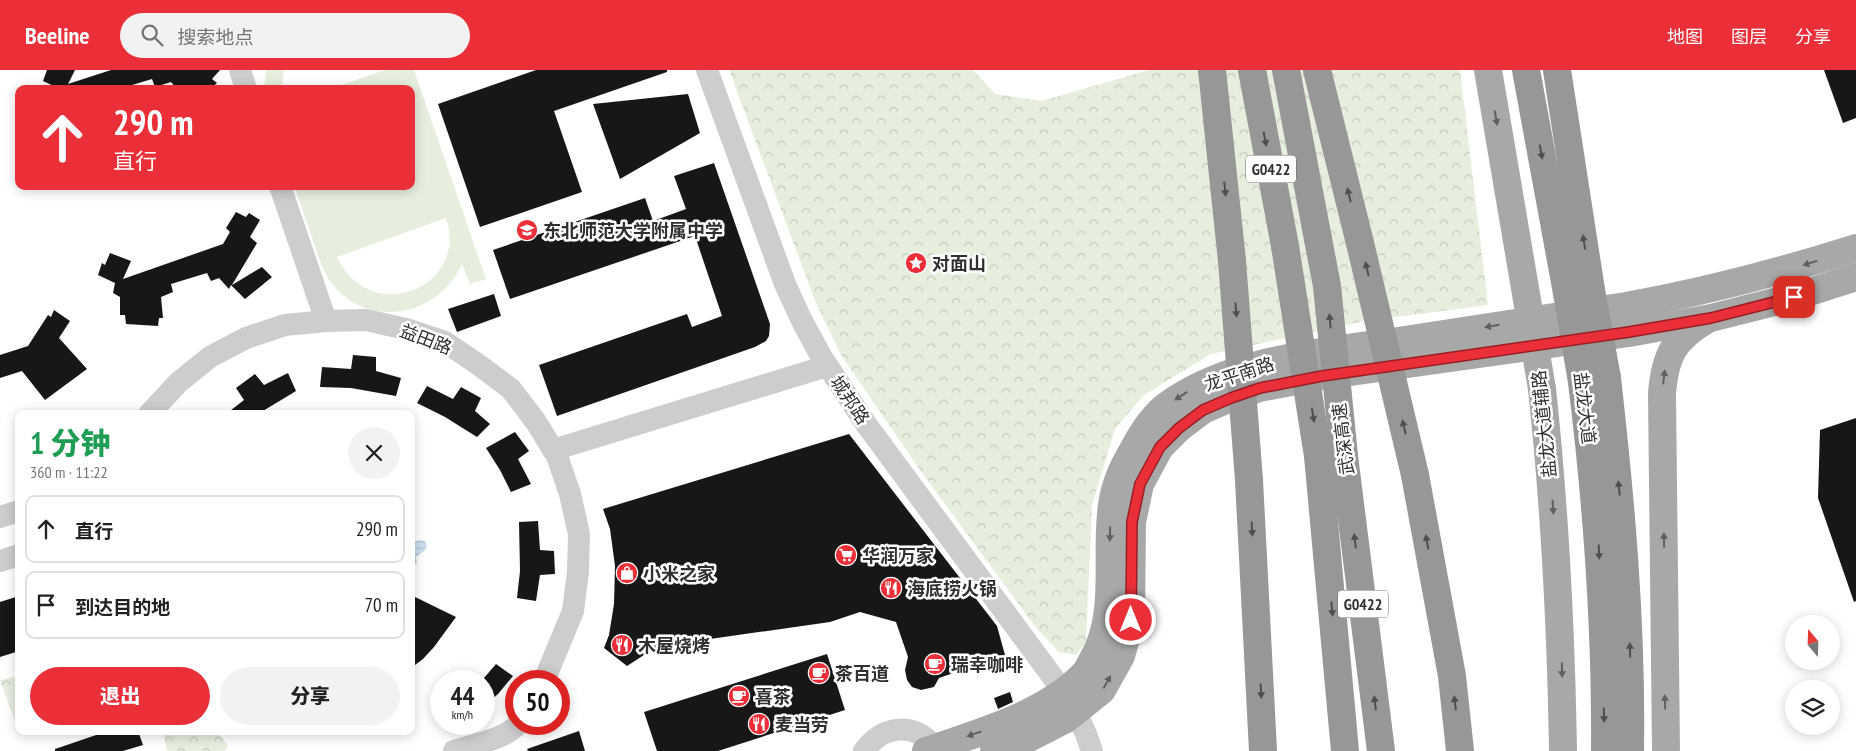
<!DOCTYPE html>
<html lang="zh">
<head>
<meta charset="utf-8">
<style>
	body { margin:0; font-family:"PT Sans Narrow","Noto Sans SC",sans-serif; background:#f2f2f2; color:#202124; height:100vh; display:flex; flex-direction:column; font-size:19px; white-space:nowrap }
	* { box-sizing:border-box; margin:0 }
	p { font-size:16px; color:#757577 }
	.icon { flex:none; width:28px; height:28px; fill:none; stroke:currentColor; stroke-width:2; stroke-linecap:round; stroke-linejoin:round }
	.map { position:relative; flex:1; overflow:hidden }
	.panel { position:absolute; left:15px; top:340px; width:400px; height:325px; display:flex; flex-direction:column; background:#fff; border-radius:10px; box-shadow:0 2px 12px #0003 }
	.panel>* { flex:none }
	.top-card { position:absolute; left:15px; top:15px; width:400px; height:105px; border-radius:10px; box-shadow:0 2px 12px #0003; background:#eb2f39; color:#fff; overflow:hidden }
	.needle { width:32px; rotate:341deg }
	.fabs { position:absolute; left:1785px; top:545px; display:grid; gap:10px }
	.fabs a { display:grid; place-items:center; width:55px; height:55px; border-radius:50%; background:#fff; box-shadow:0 2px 12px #0003; font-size:25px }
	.speed { position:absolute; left:430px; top:600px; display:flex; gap:10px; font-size:25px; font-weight:700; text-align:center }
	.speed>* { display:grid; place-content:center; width:65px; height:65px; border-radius:50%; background:#fff; box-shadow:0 2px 12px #0003; line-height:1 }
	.speed small { font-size:12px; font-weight:400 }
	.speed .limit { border:8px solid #d22; background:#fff; color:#111 }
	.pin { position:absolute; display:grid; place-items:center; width:42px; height:42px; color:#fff; margin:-21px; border-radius:10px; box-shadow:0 2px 8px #0006 }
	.me { position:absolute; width:55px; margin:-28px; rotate:0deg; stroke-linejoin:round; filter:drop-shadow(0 0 4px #0008) }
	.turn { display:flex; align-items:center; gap:18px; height:105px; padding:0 15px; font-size:22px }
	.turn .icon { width:65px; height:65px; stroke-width:2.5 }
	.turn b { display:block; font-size:35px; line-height:42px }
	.round { display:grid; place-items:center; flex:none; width:52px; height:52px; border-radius:26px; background:#f2f2f2 }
	.summary { display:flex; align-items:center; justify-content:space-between; height:85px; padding:0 15px }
	h1 { font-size:30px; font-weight:800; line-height:38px; color:#1e9e55 }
	.action { display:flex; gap:10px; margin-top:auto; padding:10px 15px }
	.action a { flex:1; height:58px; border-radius:30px; background:#eb2f39; color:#fff; font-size:20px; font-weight:800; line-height:58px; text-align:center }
	.action a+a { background:#f2f2f2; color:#202124 }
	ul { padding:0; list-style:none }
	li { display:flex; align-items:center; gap:15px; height:68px; margin:0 10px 8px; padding:0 5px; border:2px solid #e0e0e0; border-radius:10px }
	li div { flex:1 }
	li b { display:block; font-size:19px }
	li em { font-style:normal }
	header { display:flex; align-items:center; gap:30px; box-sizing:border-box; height:70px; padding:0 25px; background:#eb2f39; color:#fff }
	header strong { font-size:24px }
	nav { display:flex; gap:28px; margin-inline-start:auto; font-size:18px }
	.search { width:350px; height:45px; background:#f2f2f2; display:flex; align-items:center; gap:12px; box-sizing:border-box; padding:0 18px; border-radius:28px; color:#757577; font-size:19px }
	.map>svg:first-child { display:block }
	.forest { fill:url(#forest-crowns) }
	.park { fill:#e6eede; fill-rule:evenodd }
	.water { fill:url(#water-rules) }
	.building { fill:#171717 }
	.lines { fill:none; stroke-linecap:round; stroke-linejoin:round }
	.minor { stroke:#cdcdcd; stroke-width:22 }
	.major { stroke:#a8a8a8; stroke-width:28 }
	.highway { stroke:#979797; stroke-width:28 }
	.major-bridge { stroke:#a8a8a8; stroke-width:28 }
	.highway-bridge { stroke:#979797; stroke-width:28 }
	.oneway { fill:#606060 }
	.oneway2 { fill:#4f4f4f }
	.route-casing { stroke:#991f25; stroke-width:12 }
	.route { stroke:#eb2f39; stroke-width:9 }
	.labels { text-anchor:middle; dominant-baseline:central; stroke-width:5; stroke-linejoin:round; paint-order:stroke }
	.shield { fill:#fff; stroke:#6e6e6e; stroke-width:1 }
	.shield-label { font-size:16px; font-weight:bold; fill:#303030 }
	.poi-label { font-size:18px; font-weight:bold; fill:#303030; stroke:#fff; text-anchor:start }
	.street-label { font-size:18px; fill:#303030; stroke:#fff }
</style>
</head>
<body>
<header>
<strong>Beeline</strong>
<div class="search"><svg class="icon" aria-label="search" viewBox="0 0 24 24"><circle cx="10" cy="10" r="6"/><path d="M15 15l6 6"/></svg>搜索地点</div>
<nav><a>地图</a><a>图层</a><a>分享</a></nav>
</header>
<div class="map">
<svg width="1856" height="681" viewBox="0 0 1856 681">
	<defs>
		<pattern id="forest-crowns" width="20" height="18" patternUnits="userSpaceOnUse" patternTransform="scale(1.25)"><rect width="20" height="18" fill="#e6eede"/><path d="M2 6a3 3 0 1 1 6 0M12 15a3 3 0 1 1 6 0" fill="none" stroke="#c6ccbf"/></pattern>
		<pattern id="water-rules" width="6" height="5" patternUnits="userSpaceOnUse" patternTransform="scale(1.25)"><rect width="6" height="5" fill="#cadfee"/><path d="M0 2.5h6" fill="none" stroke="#aec0cc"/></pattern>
	</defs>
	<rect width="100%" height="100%" fill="#fff"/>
	<g class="forest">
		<path d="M729 0H973L995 24 1042 31 1149 0H1460L1488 235 1365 251 1211 284 1144 325 1115 359 1092 435 1086 572 1076 585 1059 582 1037 559 922 403 841 285 815 231Z"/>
		<path d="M19 606V661H22L19 662 0 610Z"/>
		<path d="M163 661C168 662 174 664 179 664 199 662 218 655 228 677L224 681H167Z"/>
	</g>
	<g class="park">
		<path d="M266 0H284L282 19H264Z"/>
		<path d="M385 0H414L486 209 470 214 462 194C437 250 360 261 327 206 321 196 318 185 314 174 308 155 301 136 294 116H411V19H330ZM446 148C470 216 371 259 337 187Z"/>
	</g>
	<path class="water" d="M420 470 425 471 427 476 424 481 416 487 417 493 411 499V473Z"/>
	<g class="building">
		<path d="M47 0H75L68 14 111 0H220L212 9 217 13 210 19H177L171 12 155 17 152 9 119 19H60L43 11Z"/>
		<path d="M536 0H667V2L554 41 582 122 480 157 438 34Z"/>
		<path d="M1824 0H1856V48L1843 53Z"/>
		<path d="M688 24 700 63 620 109 593 34Z"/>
		<path d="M714 93 770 254 769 266 766 271 755 277 557 346 539 295 687 244 692 257 722 246 695 166 510 229 493 180 645 128 653 151 686 139 674 106Z"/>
		<path d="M236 142 246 147 249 143 260 150 250 167 257 173 232 215 262 197 272 207 245 229 231 215 229 219 219 208 211 211 207 203 171 214 173 222 161 227 163 248H159L158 256 126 254 125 245H120V227L113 223 115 213 98 205 102 193 105 195 110 183 131 191 123 209 223 174 230 162 226 158Z"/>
		<path d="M494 224 501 246 457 262 448 239Z"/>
		<path d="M54 240 70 251 59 268 87 299 45 330 22 301 0 308V285L28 276 48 245 51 247Z"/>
		<path d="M353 285 376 287V301L401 308 396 326 351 318 320 317 322 297 351 299Z"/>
		<path d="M288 303 296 321 258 344H226L244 330 236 318 255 304 264 315Z"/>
		<path d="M427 316 453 329 461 317 481 328 475 341 490 354 477 367 445 347 417 333Z"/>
		<path d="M1856 348V531L1854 532 1818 428 1820 360Z"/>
		<path d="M515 362 529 381 518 389 531 414 511 422 500 400 486 378Z"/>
		<path d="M849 364 997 556 1005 585 939 608 934 617 921 620 912 617 907 610 905 600 908 587 896 552 860 542 830 552 710 569 686 570 664 575 644 585 627 596 604 578 609 565 614 534 615 496 610 459 603 439Z"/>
		<path d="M538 451 540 480 554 481 555 504 540 505 536 531 517 528 520 501 519 452Z"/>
		<path d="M411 525 456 547 434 577 423 589 411 598Z"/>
		<path d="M19 526V581L0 587V532Z"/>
		<path d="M827 584 845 640 718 681H657L644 642Z"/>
		<path d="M496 594 513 606 498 624 484 636V608Z"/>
		<path d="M1010 622 1013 632 998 639 994 628Z"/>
		<path d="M108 661H138L143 675 123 681H55V679Z"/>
		<path d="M579 661 585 681H528L527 679Z"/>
	</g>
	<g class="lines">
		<g class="minor">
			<path d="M240 0 246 19"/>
			<path d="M707 0 785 214 802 251 821 286 866 354 1063 621C1076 640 1085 659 1092 681"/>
			<path d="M280 116 326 251"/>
			<path d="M149 344 179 312 210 287 246 268 285 255 326 251 366 250 406 259 445 272 479 295 511 319 536 352 557 386 570 424 579 464 578 502 573 541 544 611"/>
			<path d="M553 380 827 296"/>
			<path d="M0 447 19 441"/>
			<path d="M0 491 19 485"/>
			<path d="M454 681C472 675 506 669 518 654"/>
			<path d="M864 681C883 655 915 651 935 678"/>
		</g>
		<g class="major">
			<path d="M1488 0 1527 230"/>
			<path d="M1542 319C1555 440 1561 560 1563 681"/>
			<path d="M926 681C977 663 1045 645 1084 604 1088 600 1090 594 1093 589 1118 545 1106 492 1111 444 1113 418 1121 400 1134 378 1142 363 1153 346 1166 336 1229 289 1323 282 1398 271 1474 259 1550 248 1626 236 1705 222 1780 202 1856 178"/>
			<path d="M994 681 1025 670 1066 649 1102 620 1121 586 1131 550 1132 452 1140 414 1160 377 1179 358 1203 340 1231 328 1259 318 1322 306 1629 263 1711 248 1794 227 1856 207"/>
			<path d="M1666 681 1662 323C1665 287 1673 269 1706 250"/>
		</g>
		<g class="highway">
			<path d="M1212 0 1232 191"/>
			<path d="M1252 0 1285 176"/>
			<path d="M1286 0 1318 169"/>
			<path d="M1317 0 1360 173"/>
			<path d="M1526 0 1567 223"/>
			<path d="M1557 0 1591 220"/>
			<path d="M1607 308C1621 432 1632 556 1630 681"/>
			<path d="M1582 312C1597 434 1606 558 1605 681"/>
			<path d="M1318 386 1345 681"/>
			<path d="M1344 386 1381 681"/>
			<path d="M1415 405 1452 606 1460 681"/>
			<path d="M1249 410 1263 681"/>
		</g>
		<path class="major-bridge" d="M1527 230 1542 319"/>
		<g class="highway-bridge">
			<path d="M1318 169 1327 216 1344 386"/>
			<path d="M1360 173 1415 405"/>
			<path d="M1285 176 1318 386"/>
			<path d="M1232 191 1249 410"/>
			<path d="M1591 220 1607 308"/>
			<path d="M1567 223 1582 312"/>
		</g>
	</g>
	<defs><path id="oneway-solid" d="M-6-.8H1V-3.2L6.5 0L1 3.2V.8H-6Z" transform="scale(1.25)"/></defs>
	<g class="oneway">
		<use href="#oneway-solid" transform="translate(1496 48) rotate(80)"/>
		<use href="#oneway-solid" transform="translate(1810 193) rotate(162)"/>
		<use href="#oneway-solid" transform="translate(1492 256) rotate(171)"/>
		<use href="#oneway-solid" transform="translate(1664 307) rotate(-83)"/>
		<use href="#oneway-solid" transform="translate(1181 326) rotate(147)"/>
		<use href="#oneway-solid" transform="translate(1553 437) rotate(86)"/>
		<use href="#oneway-solid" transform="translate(1110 464) rotate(91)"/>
		<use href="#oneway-solid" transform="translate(1664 470) rotate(-91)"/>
		<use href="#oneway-solid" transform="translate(1562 600) rotate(89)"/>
		<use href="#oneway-solid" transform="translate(1107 612) rotate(-61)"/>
		<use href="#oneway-solid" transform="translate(1665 632) rotate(-91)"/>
		<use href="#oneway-solid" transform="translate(974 664) rotate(161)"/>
	</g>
	<g class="oneway2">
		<use href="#oneway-solid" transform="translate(1265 69) rotate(79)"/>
		<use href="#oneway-solid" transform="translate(1541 82) rotate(80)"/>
		<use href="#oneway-solid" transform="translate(1225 119) rotate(84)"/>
		<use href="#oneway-solid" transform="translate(1349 125) rotate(-103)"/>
		<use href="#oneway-solid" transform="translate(1584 172) rotate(-99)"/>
		<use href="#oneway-solid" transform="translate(1367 199) rotate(-103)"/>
		<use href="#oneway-solid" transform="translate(1236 240) rotate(85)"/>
		<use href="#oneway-solid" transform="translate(1330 251) rotate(-95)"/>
		<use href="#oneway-solid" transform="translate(1313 345) rotate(81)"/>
		<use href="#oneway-solid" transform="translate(1404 357) rotate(-103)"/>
		<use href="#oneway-solid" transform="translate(1619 418) rotate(-96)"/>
		<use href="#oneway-solid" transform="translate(1252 459) rotate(87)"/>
		<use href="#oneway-solid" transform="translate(1355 471) rotate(-97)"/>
		<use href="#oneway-solid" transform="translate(1427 472) rotate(-100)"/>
		<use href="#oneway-solid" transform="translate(1599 482) rotate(88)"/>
		<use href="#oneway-solid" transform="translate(1332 539) rotate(85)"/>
		<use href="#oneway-solid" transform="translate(1630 580) rotate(-91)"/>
		<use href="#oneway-solid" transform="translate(1261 621) rotate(87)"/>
		<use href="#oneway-solid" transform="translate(1375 633) rotate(-97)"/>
		<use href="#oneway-solid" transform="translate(1455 633) rotate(-97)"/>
		<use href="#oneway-solid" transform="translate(1604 645) rotate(88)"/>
	</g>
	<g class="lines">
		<g class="route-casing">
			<path id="route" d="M1131 550 1132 452 1140 414 1160 377 1179 358 1203 340 1231 328 1260 318 1322 306 1629 262 1711 248 1794 227"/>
		</g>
		<use href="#route" class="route"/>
	</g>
	<defs>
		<g id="school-disc" transform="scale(1.125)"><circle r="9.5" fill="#eb2f39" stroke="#fff"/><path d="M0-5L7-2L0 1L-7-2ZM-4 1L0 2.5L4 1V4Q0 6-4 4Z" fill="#fff"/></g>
		<g id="sight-disc" transform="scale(1.125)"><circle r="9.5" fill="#eb2f39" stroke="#fff"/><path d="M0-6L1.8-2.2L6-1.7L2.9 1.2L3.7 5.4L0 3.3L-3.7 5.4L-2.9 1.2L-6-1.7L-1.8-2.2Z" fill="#fff"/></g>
		<g id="supermarket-disc" transform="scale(1.125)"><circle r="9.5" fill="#eb2f39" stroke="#fff"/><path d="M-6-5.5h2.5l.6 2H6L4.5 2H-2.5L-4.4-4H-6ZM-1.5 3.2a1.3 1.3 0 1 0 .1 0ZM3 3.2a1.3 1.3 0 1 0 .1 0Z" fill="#fff"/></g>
		<g id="shop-disc" transform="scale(1.125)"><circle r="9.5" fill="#eb2f39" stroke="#fff"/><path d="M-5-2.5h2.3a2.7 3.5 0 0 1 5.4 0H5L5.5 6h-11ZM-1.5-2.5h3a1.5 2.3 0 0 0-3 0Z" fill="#fff"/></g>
		<g id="restaurant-disc" transform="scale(1.125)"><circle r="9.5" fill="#eb2f39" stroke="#fff"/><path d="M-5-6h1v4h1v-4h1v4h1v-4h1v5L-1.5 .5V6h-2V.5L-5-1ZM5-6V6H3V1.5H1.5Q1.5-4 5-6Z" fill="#fff"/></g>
		<g id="cafe-disc" transform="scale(1.125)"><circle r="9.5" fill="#eb2f39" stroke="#fff"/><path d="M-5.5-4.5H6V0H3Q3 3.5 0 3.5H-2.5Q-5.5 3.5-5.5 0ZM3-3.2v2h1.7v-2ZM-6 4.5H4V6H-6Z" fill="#fff"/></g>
	</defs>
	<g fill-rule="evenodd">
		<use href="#school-disc" x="527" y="160"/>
		<use href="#sight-disc" x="916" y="193"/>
		<use href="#supermarket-disc" x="846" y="485"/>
		<use href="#shop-disc" x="627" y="503"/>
		<use href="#restaurant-disc" x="891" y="518"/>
		<use href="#restaurant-disc" x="622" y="575"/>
		<use href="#cafe-disc" x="935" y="594"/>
		<use href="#cafe-disc" x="819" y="603"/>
		<use href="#cafe-disc" x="739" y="626"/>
		<use href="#restaurant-disc" x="759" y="654"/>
	</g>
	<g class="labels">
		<g class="shield">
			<rect x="1246" y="85.5" width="50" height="27" rx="4"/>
			<rect x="1338" y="520.5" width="50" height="27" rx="4"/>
		</g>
		<g class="shield-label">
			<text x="1271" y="99">G0422</text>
			<text x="1363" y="534">G0422</text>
		</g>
		<g class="poi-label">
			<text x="543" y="160">东北师范大学附属中学</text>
			<text x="932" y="193">对面山</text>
			<text x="862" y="485">华润万家</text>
			<text x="643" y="503">小米之家</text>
			<text x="907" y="518">海底捞火锅</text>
			<text x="638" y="575">木屋烧烤</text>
			<text x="951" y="594">瑞幸咖啡</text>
			<text x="835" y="603">茶百道</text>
			<text x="755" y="626">喜茶</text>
			<text x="775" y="654">麦当劳</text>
		</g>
		<g class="street-label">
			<text transform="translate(426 269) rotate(21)">益田路</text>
			<text transform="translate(1239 304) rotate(-18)">龙平南路</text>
			<text transform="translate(850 330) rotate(56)">城邦路</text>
			<text transform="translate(1585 338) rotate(83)">盐龙大道</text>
			<text transform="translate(1544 354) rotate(-96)">盐龙大道辅路</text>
			<text transform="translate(1343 369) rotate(-97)">武深高速</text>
		</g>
	</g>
</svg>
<div class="fabs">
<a><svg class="needle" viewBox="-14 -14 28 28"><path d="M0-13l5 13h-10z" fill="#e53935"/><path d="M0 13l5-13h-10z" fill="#757577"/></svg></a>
<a><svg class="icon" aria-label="layers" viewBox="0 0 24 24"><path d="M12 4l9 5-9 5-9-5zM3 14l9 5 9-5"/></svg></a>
</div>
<div class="speed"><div>44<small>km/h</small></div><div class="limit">50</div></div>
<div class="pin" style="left:1794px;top:227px;background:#d93025"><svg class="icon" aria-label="arrive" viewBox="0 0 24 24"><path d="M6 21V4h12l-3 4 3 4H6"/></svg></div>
<svg class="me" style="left:1131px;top:550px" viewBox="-20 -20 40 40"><circle r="17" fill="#eb2f39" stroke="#fff" stroke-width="3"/><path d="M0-11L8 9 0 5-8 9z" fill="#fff"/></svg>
<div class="top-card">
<div class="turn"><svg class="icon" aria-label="ahead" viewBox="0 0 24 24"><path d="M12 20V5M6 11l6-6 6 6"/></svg><div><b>290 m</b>直行</div></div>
</div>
<section class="panel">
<div class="summary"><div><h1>1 分钟</h1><p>360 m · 11:22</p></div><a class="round"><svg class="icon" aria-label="close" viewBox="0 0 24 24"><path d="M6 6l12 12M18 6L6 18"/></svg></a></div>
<ul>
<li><svg class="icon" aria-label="ahead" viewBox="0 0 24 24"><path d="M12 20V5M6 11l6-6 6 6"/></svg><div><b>直行</b></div><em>290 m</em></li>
<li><svg class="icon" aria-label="arrive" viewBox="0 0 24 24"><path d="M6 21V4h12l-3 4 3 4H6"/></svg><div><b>到达目的地</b></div><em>70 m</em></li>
</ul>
<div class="action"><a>退出</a><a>分享</a></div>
</section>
</div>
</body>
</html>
